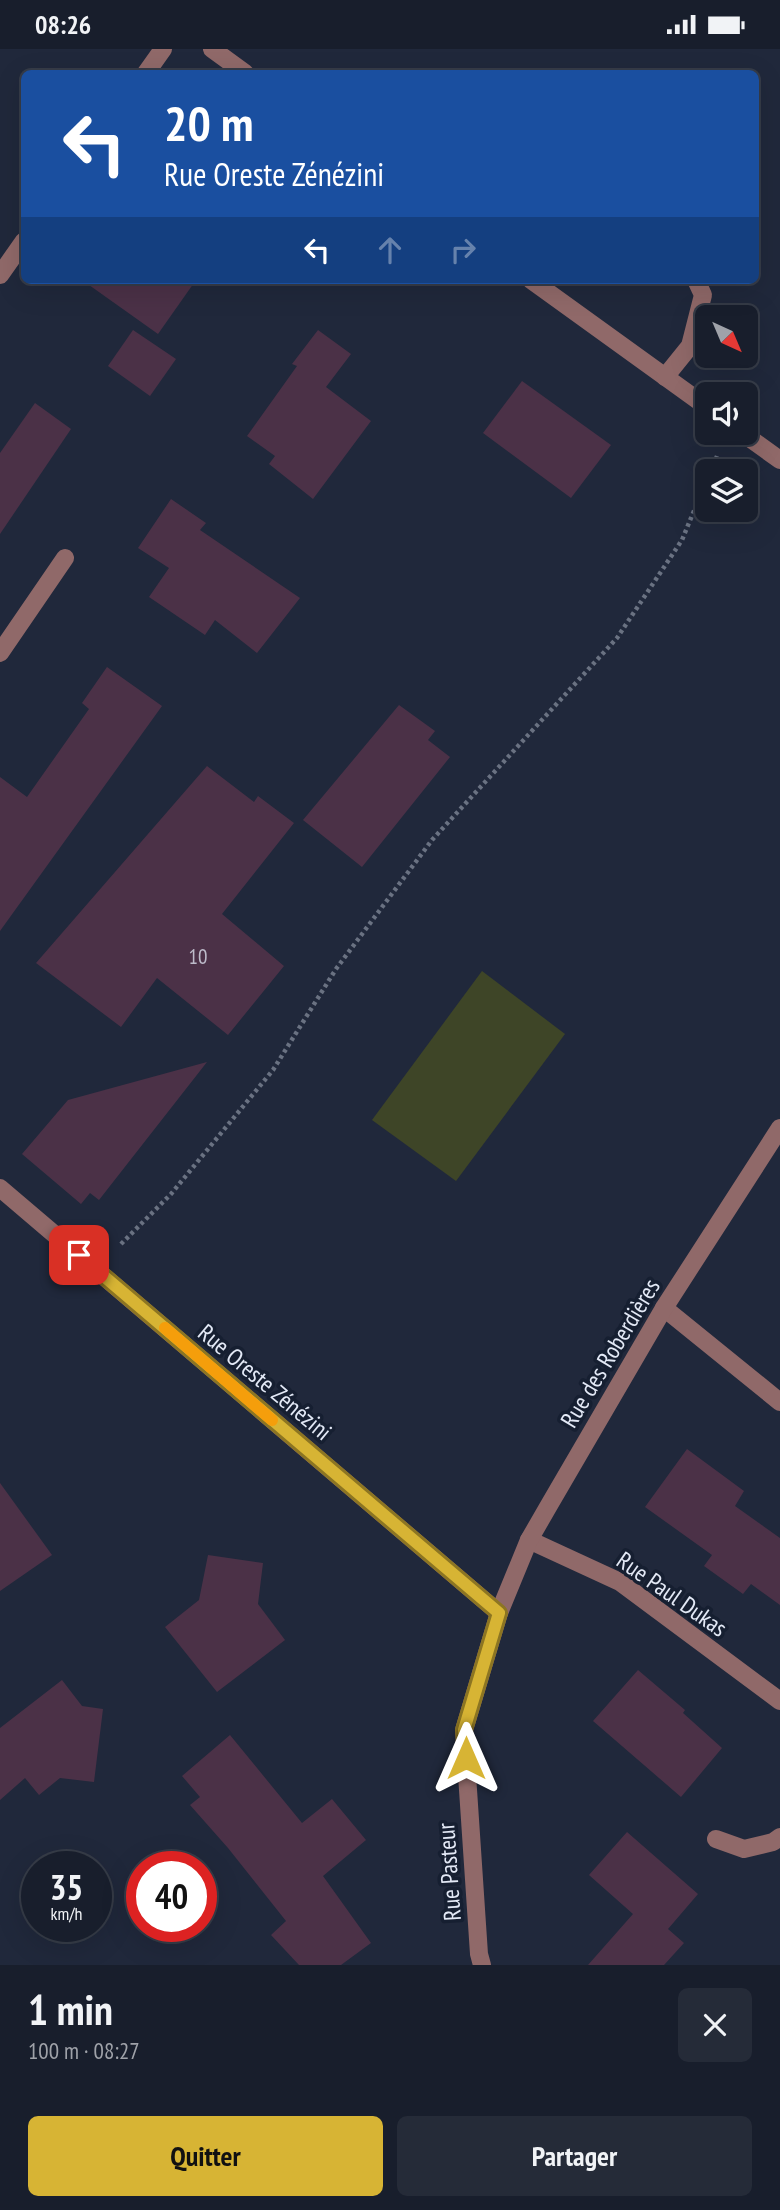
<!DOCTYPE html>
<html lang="fr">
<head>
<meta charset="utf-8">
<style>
	body { margin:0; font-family:"PT Sans Narrow",sans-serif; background:#252b38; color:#f1f3f6; height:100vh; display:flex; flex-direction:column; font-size:26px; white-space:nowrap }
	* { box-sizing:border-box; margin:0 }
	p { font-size:23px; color:#9fa2a9 }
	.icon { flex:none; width:38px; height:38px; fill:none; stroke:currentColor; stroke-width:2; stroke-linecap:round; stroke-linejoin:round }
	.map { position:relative; height:1916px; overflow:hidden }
	.sheet { display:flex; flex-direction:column; background:#181e2c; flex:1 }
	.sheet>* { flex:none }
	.banner { position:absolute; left:21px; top:21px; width:738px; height:214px; border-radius:10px; box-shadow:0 7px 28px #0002,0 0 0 2px #363c48; background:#1a4fa0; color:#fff; overflow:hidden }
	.needle { width:46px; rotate:136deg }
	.tools { position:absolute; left:695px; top:256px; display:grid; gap:14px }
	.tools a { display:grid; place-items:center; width:63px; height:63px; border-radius:10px; background:#181e2c; box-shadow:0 7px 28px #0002,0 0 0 2px #363c48; font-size:35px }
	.speed { position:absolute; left:21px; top:1802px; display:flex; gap:14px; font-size:35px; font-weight:700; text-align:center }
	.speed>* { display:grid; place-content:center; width:91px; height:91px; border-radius:50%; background:#181e2c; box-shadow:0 7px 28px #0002,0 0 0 2px #363c48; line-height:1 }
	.speed small { font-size:18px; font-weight:400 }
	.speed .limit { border:10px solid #d22; background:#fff; color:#111 }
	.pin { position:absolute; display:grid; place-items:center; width:60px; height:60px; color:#fff; margin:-30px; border-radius:14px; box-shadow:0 4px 10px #0006 }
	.me { position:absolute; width:77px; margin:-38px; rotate:0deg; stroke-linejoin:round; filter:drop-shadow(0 0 5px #0008) }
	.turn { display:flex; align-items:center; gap:24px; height:147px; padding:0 28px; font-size:32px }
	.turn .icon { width:91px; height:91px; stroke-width:2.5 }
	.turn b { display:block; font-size:49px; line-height:60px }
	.lanes { display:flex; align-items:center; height:66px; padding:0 28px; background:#0003; justify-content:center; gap:35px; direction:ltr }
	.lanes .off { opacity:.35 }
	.round { display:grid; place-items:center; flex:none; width:74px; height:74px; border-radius:10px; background:#252b38 }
	.overview { display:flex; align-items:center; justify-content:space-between; height:119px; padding:0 28px }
	h1 { font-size:42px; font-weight:800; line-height:52px }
	.button { display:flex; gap:14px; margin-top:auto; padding:14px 28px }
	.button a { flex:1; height:80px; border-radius:10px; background:#d7b434; color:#111; font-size:28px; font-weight:800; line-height:80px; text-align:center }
	.button a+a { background:#252b38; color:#f1f3f6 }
	.status { display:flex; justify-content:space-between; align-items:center; height:49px; padding:0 35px; background:#181e2c; direction:ltr }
	.status svg { height:19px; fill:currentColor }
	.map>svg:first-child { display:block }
	.green { fill:#3e4527 }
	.building { fill:#4b3147 }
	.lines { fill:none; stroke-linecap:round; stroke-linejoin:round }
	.path { stroke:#6a7282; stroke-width:4.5; stroke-dasharray:3.5 3.5; stroke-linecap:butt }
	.minor { stroke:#906969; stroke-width:18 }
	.route-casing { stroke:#8c7522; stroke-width:18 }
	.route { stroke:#d7b434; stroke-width:12 }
	.slow { stroke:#f59e0b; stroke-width:12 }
	.labels { text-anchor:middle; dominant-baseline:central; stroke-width:7; stroke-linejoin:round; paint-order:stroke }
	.number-label { font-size:21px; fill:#bdbbca }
	.street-label { font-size:24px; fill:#e3e9f6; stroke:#161f31 }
</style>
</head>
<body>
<div class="status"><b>08:26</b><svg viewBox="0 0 49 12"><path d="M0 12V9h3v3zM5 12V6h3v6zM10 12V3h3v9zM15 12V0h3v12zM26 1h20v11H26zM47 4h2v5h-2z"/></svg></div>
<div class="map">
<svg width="780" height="1916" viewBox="0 0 780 1916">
	<rect width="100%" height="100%" fill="#20283b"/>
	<path class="green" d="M482 922 565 985 456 1132 372 1071Z"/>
	<g class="building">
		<path d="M82 231H196L158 285Z"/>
		<path d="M133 281 176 310 150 347 108 317Z"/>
		<path d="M318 281 351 305 326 338 371 372 313 450 269 415 275 407 247 387 297 317 292 315Z"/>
		<path d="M522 332 611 396 571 449 483 384Z"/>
		<path d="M35 354 71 380 0 485V404Z"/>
		<path d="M171 450 206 474 200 481 300 549 257 604 215 571 205 586 149 548 169 519 138 499Z"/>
		<path d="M107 618 162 657 0 882V728L27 748 89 660 82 654Z"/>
		<path d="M399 656 435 682 428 691 450 708 362 818 303 771Z"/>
		<path d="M207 717 254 753 258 747 294 774 222 865 284 917 228 986 157 929 121 978 36 914Z"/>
		<path d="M207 1013 99 1151 90 1144 81 1155 22 1105 68 1051Z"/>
		<path d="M687 1400 744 1442 735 1457 780 1489V1556L751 1535 743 1545 704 1517 712 1506 645 1458Z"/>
		<path d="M0 1434 52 1506 0 1542Z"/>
		<path d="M208 1506 263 1514 258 1555 285 1591 217 1643 165 1578 199 1551Z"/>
		<path d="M638 1621 685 1661 683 1664 722 1699 681 1748 593 1672Z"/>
		<path d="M62 1631 82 1657 103 1660 94 1733 60 1729 39 1746 25 1729 0 1751V1679Z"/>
		<path d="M230 1686 302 1774 332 1750 366 1791 323 1827 371 1894 341 1916H299L271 1886 286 1872 228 1799 190 1756 200 1748 182 1727Z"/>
		<path d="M627 1783 698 1845 668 1880 684 1894 664 1916H588L633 1865 589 1826Z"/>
	</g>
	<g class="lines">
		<g class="path">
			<path d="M711 422 717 407"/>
			<path d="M121 1195 171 1145 273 1021 336 920 432 791 617 589 682 491 707 430"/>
		</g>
		<g class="minor">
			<path d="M212 0 245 24"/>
			<path d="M146 24 163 0"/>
			<path d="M0 226 24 192"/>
			<path d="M531 231 707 358"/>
			<path d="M665 328 690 297 703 246 696 231"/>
			<path d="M741 383 780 411"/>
			<path d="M0 604 65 509"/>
			<path d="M0 1139 499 1564"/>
			<path d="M664 1259 780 1353"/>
			<path d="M529 1491 620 1533 780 1652"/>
			<path d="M716 1790 744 1800 773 1793 780 1788"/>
			<path d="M482 1916 479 1905 464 1681 499 1564 529 1491 548 1458 664 1259 780 1079"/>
		</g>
	</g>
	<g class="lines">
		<g class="route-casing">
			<path id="route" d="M79 1206 499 1564 464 1681 466 1709"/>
		</g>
		<use href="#route" class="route"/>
		<path class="slow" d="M165 1279 272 1371"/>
	</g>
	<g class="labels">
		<g class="number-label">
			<text x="198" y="907">10</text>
		</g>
		<g class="street-label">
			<text transform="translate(610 1304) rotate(-59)">Rue des Roberdières</text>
			<text transform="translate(265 1333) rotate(40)">Rue Oreste Zénézini</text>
			<text transform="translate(672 1545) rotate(35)">Rue Paul Dukas</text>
			<text transform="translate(449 1823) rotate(-94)">Rue Pasteur</text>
		</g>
	</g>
</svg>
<div class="tools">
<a><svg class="needle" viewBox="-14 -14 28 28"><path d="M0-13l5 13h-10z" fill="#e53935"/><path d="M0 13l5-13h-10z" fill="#9fa2a9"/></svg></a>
<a><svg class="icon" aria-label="sound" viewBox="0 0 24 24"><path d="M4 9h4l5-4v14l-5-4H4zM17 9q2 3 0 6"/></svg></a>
<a><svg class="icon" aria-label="layers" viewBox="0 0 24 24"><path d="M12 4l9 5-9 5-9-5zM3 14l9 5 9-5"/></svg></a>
</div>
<div class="speed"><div>35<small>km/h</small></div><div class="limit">40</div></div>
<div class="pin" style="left:79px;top:1206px;background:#d93025"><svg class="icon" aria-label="arrive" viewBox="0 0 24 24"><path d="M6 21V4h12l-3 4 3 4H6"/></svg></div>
<svg class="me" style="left:466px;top:1709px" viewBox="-20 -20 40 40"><path d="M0-17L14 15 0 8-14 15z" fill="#d7b434" stroke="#fff" stroke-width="4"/></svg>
<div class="banner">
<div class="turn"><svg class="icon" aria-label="left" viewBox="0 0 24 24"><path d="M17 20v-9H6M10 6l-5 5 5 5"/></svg><div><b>20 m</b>Rue Oreste Zénézini</div></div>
<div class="lanes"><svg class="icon" aria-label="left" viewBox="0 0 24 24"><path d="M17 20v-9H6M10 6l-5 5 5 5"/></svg><svg class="icon off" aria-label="ahead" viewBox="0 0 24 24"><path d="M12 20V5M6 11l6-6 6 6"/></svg><svg class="icon off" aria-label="right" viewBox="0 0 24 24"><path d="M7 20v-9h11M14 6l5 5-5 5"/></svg></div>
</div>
</div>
<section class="sheet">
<div class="overview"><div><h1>1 min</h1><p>100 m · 08:27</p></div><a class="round"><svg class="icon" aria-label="close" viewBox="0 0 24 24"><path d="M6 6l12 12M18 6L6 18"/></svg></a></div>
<div class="button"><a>Quitter</a><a>Partager</a></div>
</section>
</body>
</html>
